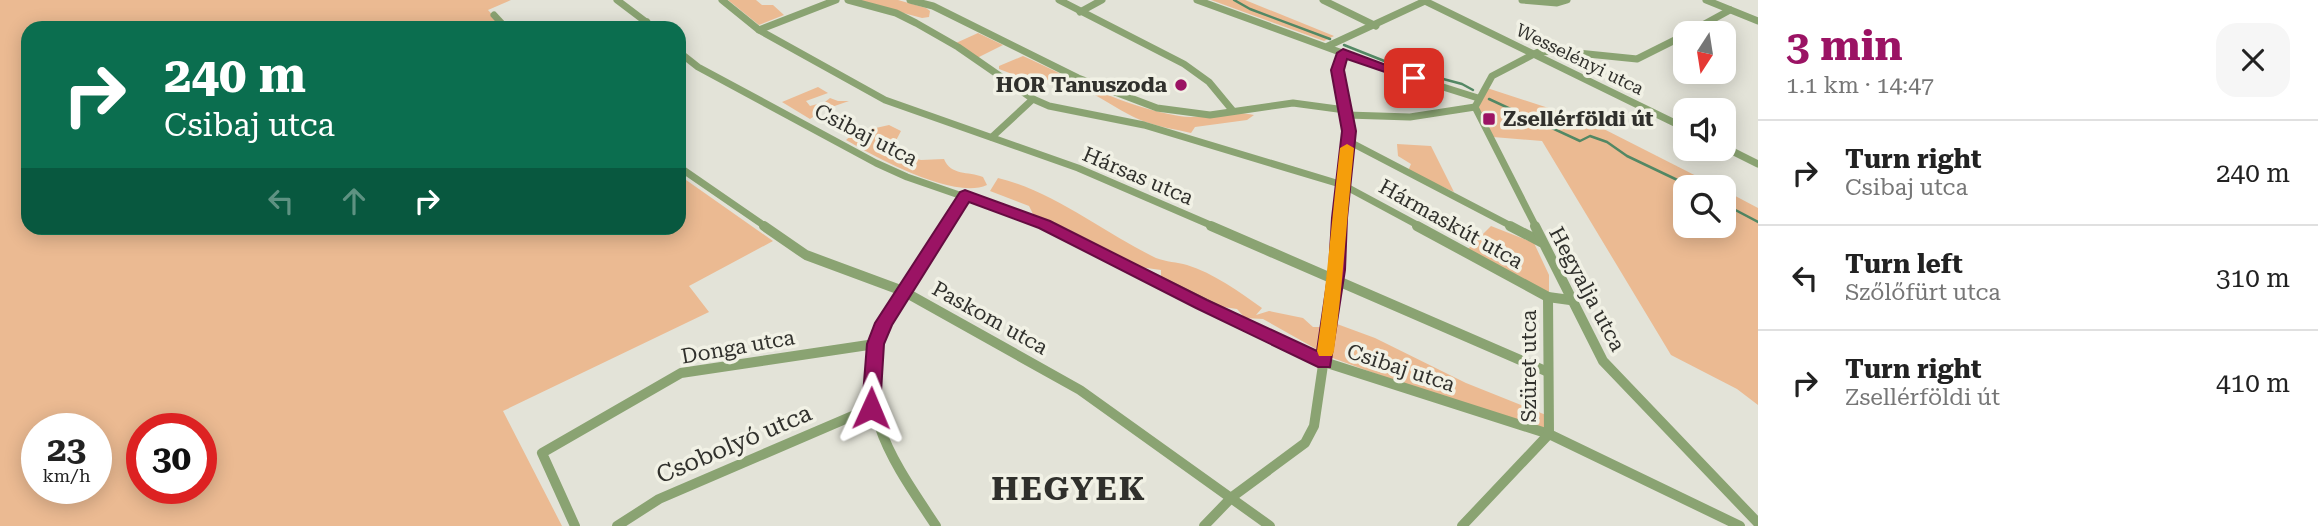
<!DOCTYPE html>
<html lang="en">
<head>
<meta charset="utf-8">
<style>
	body { margin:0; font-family:"Roboto Serif",serif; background:#f6f6f6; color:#222; height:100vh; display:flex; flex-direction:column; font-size:26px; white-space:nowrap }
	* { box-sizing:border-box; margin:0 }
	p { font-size:23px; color:#767676 }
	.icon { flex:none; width:38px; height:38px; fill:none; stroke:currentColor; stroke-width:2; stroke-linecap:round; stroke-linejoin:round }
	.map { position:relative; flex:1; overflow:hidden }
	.details { display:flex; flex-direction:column; background:#fff; width:560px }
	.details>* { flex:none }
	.guide { position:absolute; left:21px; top:21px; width:665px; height:214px; border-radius:21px; box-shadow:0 4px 18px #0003; background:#0b6e4f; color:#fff; overflow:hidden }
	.needle { width:46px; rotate:192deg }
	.fabs { position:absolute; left:1673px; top:21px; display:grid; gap:14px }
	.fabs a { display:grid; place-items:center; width:63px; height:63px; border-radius:14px; background:#fff; box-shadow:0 4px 18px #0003; font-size:35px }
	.speed { position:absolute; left:21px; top:413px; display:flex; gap:14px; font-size:35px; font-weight:700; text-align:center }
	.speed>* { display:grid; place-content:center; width:91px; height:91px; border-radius:50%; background:#fff; box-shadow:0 4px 18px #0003; line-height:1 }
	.speed small { font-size:18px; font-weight:400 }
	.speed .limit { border:10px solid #d22; background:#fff; color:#111 }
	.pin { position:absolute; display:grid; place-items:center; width:60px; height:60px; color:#fff; margin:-30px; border-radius:14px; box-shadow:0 4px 10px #0006 }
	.me { position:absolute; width:77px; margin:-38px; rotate:1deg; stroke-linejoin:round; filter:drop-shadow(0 0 5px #0008) }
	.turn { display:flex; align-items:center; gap:24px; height:147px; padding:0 28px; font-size:32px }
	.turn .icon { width:91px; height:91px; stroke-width:2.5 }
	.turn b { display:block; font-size:49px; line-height:60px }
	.lanes { display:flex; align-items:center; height:66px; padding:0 28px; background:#0003; justify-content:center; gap:35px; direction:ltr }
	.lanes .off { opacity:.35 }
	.round { display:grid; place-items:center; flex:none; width:74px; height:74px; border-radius:21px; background:#f6f6f6 }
	.overview { display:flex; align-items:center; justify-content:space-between; height:119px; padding:0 28px }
	h1 { font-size:42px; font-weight:700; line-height:52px; color:#9b1364 }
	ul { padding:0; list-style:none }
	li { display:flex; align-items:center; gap:21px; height:105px; padding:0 28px; border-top:2px solid #e0e0e0 }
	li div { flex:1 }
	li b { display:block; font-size:26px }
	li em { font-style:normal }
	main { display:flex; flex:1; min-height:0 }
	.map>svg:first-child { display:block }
	.green { fill:#ebba92; fill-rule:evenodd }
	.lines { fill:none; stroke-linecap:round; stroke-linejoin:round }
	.stream { stroke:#538864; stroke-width:2.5 }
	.street-far1 { stroke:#8aa372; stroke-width:7 }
	.street { stroke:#8aa372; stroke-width:10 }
	.route { fill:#9b1364; stroke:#650c41; stroke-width:2 }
	.slow { fill:#f59e0b }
	.poi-dot { fill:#9b1364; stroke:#f1f1e5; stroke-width:2.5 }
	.labels { text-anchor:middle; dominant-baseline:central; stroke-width:7; stroke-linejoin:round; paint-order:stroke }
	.far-street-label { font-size:18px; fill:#30302c; stroke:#f1f1e5 }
	.poi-label { font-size:21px; font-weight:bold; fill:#30302c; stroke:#f1f1e5; text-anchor:end }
	.street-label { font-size:21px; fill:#30302c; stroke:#f1f1e5 }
	.near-street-label { font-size:24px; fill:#30302c; stroke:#f1f1e5 }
	.near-district-label { font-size:33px; font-weight:bold; letter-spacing:2px; fill:#30302c; stroke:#f1f1e5 }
</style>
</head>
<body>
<main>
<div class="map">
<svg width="1758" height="526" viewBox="0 0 1758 526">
	<rect width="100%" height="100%" fill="#e3e3d8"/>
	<g class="green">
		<path d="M0 0H511L488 10 498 21 481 28H28V228H679V175L773 241 689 286 709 312 503 411 562 526H0ZM37 429H96V488H37ZM142 429H201V488H142Z"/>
		<path d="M728 0H756L762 5H773L784 15 759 25Z"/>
		<path d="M855 0H898L926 8 930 11 929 17 922 18Z"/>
		<path d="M1211 0H1245L1334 36 1324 41Z"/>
		<path d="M978 33 1003 45 977 58 956 43Z"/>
		<path d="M1023 56C1073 79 1124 107 1179 116 1204 120 1231 109 1254 115L1247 120 1195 127 1191 133C1174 129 1154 126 1138 119 1106 104 1079 78 1041 80L1030 90 1022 84 1023 78 999 69V66Z"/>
		<path d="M818 87 828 93 806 101 810 106 825 102 830 98 838 101H849L823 110 810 119 782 102Z"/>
		<path d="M1487 88 1588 121 1718 187H1685V226H1724V190L1758 208V405L1737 389 1671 355 1542 141 1493 137 1478 108Z"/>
		<path d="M889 125 901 131 890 152 921 160 944 159C951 176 968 171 983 177L987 185C954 200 877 158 846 140L854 133Z"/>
		<path d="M1397 144 1431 146 1454 192 1408 171 1411 164 1398 156Z"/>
		<path d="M998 178C1055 192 1104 233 1156 258 1166 262 1177 262 1187 265 1213 273 1240 292 1262 308L1256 315 1269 311 1303 318 1313 327H1322L1318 350 1263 319 1245 318 1237 309 1216 306 1161 277V270L1132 266 1105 253 1068 229 1033 214 1029 206 990 191Z"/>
		<path d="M1491 226 1534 243 1549 275V294L1468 249Z"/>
		<path d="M1337 324 1375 338 1466 383 1546 415 1547 424 1543 428 1409 386 1330 357Z"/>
	</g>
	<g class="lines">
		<g class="stream">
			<path d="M1234 0 1250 9 1330 39"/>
			<path d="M1344 45 1402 68 1462 84 1473 90"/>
			<path d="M1489 99 1580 141 1590 136 1607 142 1627 156 1692 187"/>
			<path d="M1724 204 1758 222"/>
		</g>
		<g class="street-far1">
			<path d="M617 0 654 28"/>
			<path d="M722 0 759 30 885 100 1078 168 1215 227"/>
			<path d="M848 0 896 13 916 23 958 47 1033 99 1049 106 1144 125 1343 185 1421 227"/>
			<path d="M910 0 933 6 1078 78 1157 108 1210 115 1293 103 1345 110"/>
			<path d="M1059 0 1184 64 1209 82 1233 111"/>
			<path d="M1197 0 1389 70 1478 98"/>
			<path d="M1323 0 1376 26"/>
			<path d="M1423 0 1685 128"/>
			<path d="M1522 0 1557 3 1567 0"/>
			<path d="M1706 0 1758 21"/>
			<path d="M1080 12 1102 0"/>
			<path d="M494 15 506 28"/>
			<path d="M634 28 647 22"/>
			<path d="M759 30 836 0"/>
			<path d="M1688 33 1730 10"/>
			<path d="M1328 46 1427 0"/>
			<path d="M679 52 698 67 876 163 907 177 1052 227"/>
			<path d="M1347 115 1410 117 1475 107"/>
			<path d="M992 137 1033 99"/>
			<path d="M1348 141 1513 227"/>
			<path d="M1724 147 1758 164"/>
			<path d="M679 167 766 227"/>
			<path d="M945 227 965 195"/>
			<path d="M1339 227 1349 131 1337 70 1344 53"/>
			<path d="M1536 227 1475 107 1492 76 1538 52 1558 51 1637 59 1685 35"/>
		</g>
		<g class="street">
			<path d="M764 226 806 255 903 291 1080 390 1270 526"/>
			<path d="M1048 226 1324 362 1549 434 1740 526"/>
			<path d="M1211 226 1548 372"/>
			<path d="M1417 226 1548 297 1570 300"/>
			<path d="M1510 226 1541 242"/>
			<path d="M1535 226 1603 361 1758 523"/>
			<path d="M575 526 542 453 681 373 875 344"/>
			<path d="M617 526 659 499 871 408"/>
			<path d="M936 526C893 461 851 406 883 325 888 314 896 304 903 293 917 271 931 248 946 226"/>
			<path d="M1204 526 1232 497 1305 443 1314 426 1337 270 1339 226"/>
			<path d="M1462 526 1549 434 1548 297"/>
		</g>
	</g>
	<path class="route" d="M1343 49 1421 78 1414 82 1347 59 1344 70 1356 131 1347 218 1345 270 1330 367H1318L1196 308 1039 228 969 202 892 325 884 344 880 408 877 414 871 416 864 414 862 408 867 344 875 323 960 192 965 190 1050 221 1207 300 1317 351 1329 270 1332 218 1342 131 1331 70 1337 53Z"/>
	<path class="slow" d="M1347 144 1354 148C1347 216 1343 283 1334 351L1332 356H1319L1317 351C1327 283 1332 216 1340 148Z"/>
	<g class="poi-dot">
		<circle cx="1181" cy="85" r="7"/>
		<rect x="1482" y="112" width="14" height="14" rx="3.5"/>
	</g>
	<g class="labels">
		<g class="far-street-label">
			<text transform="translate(1580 59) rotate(26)">Wesselényi utca</text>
		</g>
		<g class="poi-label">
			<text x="1167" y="85">HOR Tanuszoda</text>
			<text x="1503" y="119" text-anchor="start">Zsellérföldi út</text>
		</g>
		<g class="street-label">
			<text transform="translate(866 135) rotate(27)">Csibaj utca</text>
			<text transform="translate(1138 176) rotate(23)">Hársas utca</text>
			<text transform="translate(1451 224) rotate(29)">Hármaskút utca</text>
			<text transform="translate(1587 289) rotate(62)">Hegyalja utca</text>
			<text transform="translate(990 318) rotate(29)">Paskom utca</text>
			<text transform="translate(738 347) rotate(-10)">Donga utca</text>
			<text transform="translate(1529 366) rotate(-90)">Szüret utca</text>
			<text transform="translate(1401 368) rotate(18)">Csibaj utca</text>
		</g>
		<g class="near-street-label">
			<text transform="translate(734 444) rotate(-23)">Csobolyó utca</text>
		</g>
		<g class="near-district-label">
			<text x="1069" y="488">HEGYEK</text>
		</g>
	</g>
</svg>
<div class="fabs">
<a><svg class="needle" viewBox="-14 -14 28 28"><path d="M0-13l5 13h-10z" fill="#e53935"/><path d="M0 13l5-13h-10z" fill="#767676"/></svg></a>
<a><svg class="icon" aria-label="sound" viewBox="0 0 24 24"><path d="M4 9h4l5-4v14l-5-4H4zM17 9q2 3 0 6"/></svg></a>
<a><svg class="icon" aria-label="search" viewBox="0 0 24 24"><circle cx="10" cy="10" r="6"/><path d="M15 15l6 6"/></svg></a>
</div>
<div class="speed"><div>23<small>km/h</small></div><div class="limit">30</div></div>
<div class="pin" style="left:1414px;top:78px;background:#d93025"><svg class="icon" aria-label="arrive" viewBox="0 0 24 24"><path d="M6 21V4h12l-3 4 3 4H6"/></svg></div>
<svg class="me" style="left:871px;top:408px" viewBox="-20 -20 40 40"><path d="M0-17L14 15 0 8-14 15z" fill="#9b1364" stroke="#fff" stroke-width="4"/></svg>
<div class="guide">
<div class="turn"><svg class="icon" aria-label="right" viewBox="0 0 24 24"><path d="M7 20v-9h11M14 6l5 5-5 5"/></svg><div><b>240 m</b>Csibaj utca</div></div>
<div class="lanes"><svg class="icon off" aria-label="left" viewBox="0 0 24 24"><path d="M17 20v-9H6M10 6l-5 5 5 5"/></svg><svg class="icon off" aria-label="ahead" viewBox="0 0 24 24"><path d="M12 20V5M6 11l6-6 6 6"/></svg><svg class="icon" aria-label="right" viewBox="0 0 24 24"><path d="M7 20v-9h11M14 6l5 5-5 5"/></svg></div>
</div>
</div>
<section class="details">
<div class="overview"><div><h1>3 min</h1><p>1.1 km · 14:47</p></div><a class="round"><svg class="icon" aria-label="close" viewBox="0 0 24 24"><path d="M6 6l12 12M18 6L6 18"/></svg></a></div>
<ul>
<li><svg class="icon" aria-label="right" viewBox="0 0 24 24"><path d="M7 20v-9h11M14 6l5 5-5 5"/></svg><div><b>Turn right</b><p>Csibaj utca</p></div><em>240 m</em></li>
<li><svg class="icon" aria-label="left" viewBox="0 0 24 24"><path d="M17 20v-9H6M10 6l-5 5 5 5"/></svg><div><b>Turn left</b><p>Szőlőfürt utca</p></div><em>310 m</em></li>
<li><svg class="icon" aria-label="right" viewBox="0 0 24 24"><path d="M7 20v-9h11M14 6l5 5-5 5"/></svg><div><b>Turn right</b><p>Zsellérföldi út</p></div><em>410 m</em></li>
</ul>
</section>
</main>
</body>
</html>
